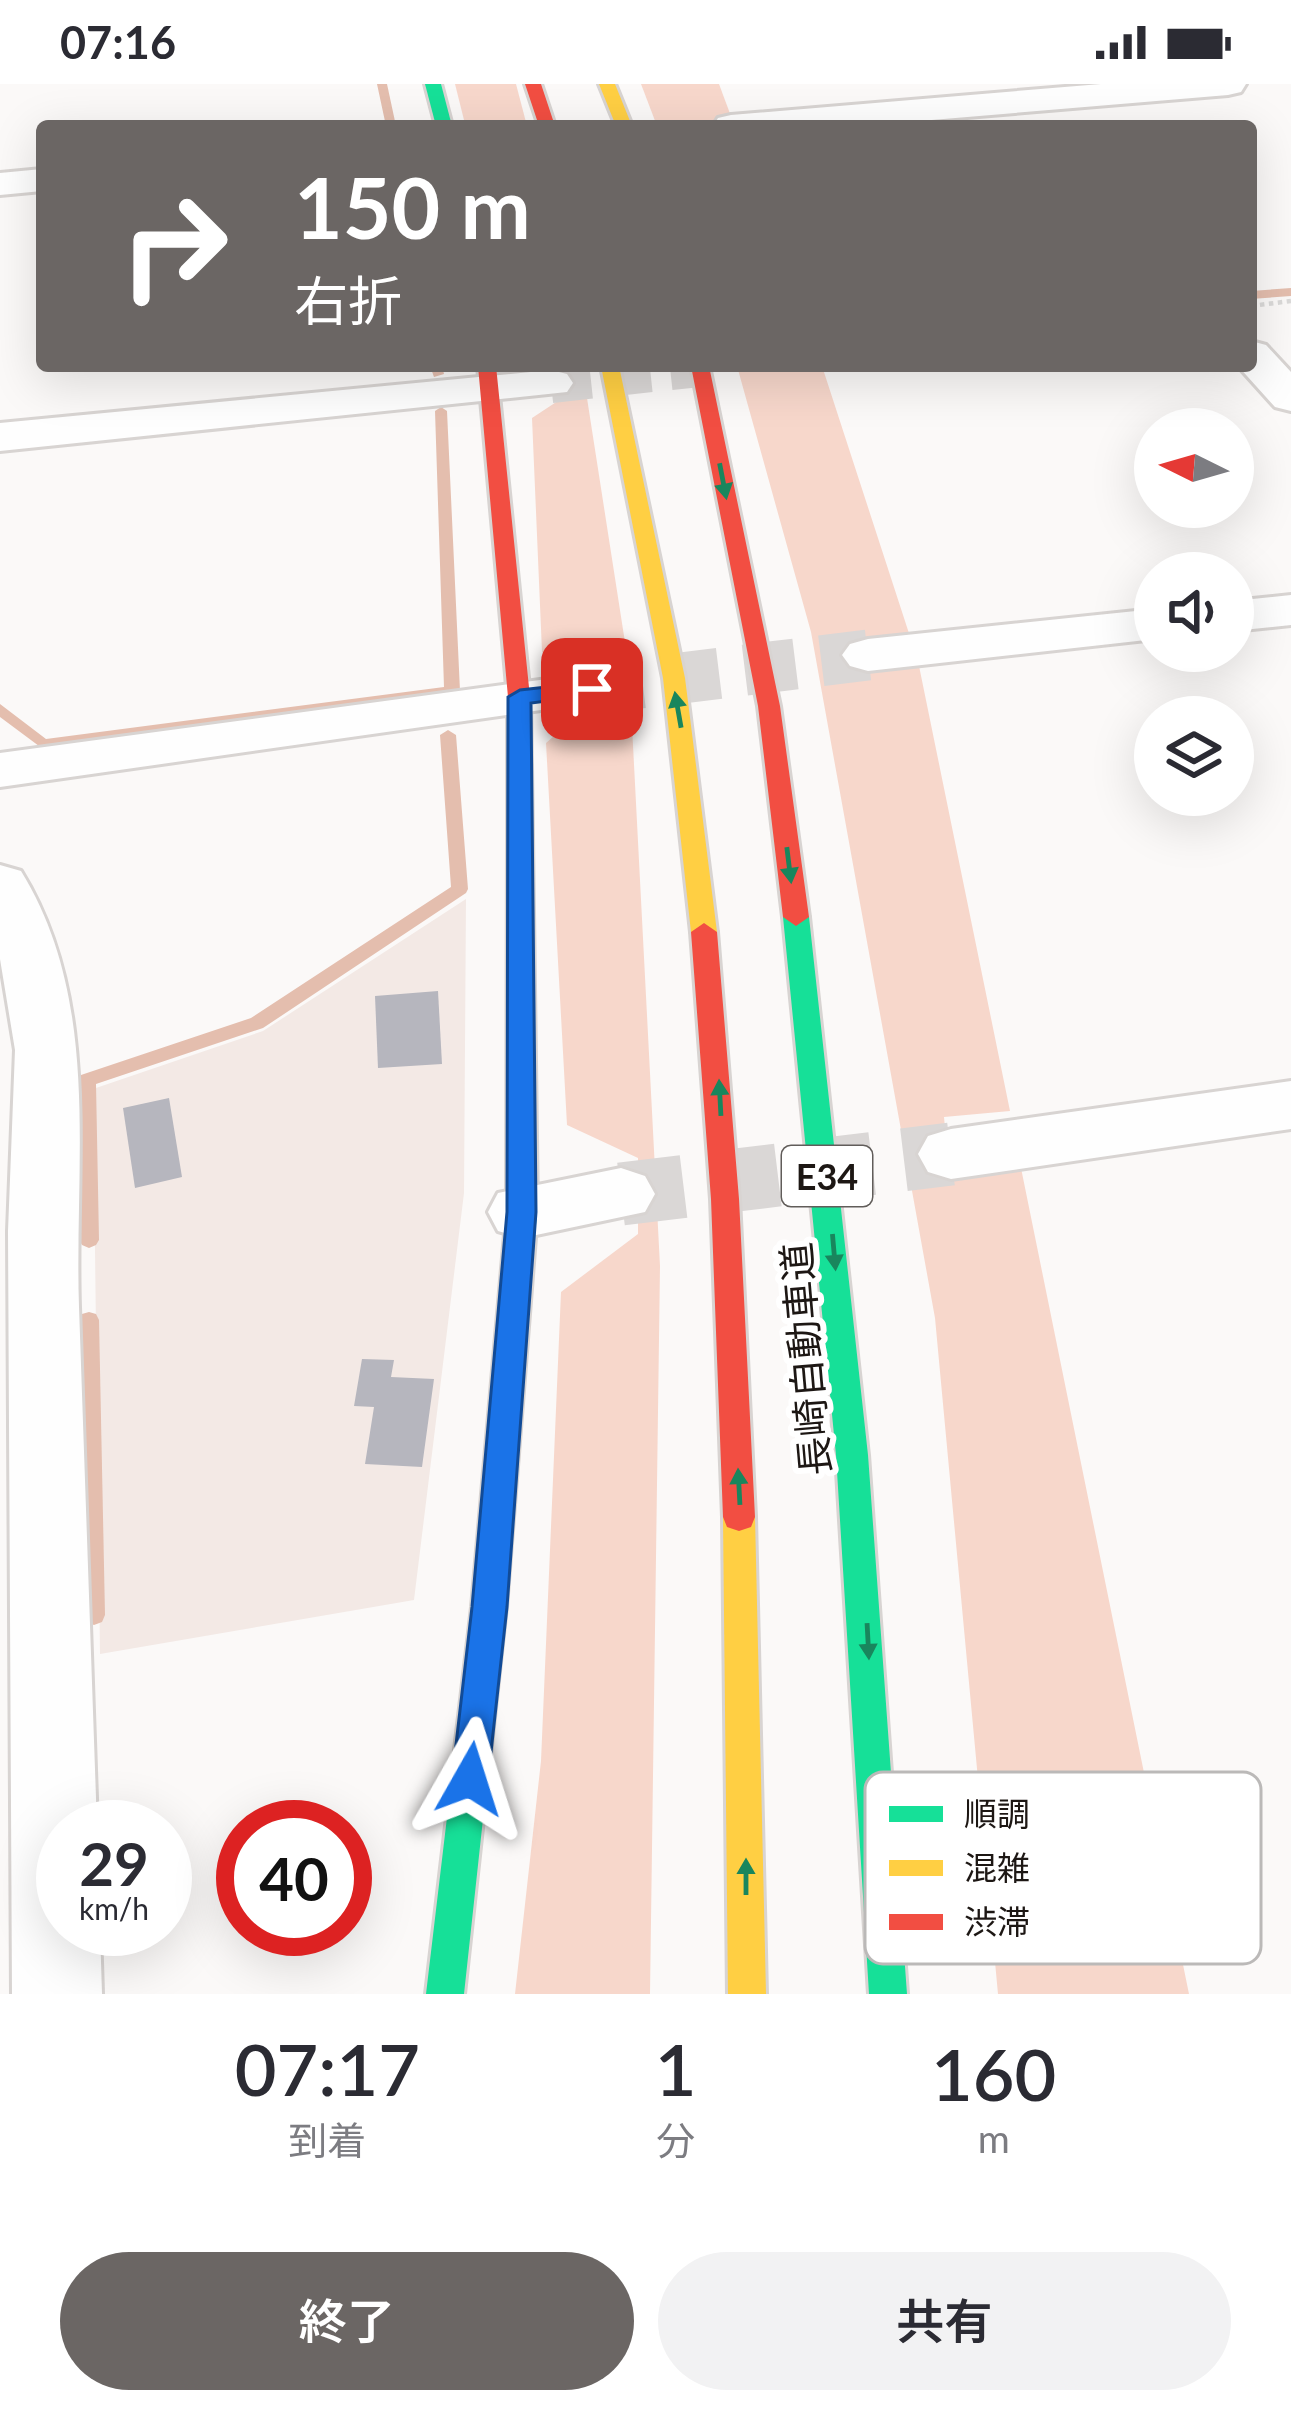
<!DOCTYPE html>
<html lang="ja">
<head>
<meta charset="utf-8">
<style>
	body { margin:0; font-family:Lato,"Noto Sans JP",sans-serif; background:#f2f2f3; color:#2b2b33; height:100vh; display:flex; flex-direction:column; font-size:45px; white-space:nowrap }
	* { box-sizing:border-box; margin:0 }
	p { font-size:39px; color:#7c7c81 }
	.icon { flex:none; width:66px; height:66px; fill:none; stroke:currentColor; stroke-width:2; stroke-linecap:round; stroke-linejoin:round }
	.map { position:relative; height:1910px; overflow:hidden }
	.details { display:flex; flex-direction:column; background:#fff; flex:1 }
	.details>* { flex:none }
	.guide { position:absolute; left:36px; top:36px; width:1221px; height:252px; border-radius:12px; box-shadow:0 12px 48px #0002; background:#6b6664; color:#fff; overflow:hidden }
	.needle { width:78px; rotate:275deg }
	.tools { position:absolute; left:1134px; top:324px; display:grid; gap:24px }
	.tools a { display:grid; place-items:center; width:120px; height:120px; border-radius:50%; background:#fff; box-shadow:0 12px 48px #0002; font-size:60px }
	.speed { position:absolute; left:36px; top:1716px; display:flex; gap:24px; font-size:60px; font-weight:700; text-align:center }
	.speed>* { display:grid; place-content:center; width:156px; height:156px; border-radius:50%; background:#fff; box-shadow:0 12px 48px #0002; line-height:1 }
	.speed small { font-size:30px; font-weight:400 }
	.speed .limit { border:18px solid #d22; background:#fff; color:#111 }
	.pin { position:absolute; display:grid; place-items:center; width:102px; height:102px; color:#fff; margin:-51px; border-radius:24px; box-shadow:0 6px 18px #0006 }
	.me { position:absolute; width:132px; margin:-66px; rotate:6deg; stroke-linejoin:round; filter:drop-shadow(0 0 9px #0008) }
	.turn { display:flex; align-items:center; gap:42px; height:252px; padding:0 60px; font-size:54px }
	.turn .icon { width:156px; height:156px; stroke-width:2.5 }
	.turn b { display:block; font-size:84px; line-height:102px }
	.eta { display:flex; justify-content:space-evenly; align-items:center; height:204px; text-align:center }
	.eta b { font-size:72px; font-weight:600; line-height:84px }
	.action { display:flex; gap:24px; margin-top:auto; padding:24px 60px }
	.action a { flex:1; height:138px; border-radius:72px; background:#6b6664; color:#fff; font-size:48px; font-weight:600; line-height:138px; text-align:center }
	.action a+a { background:#f2f2f3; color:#2b2b33 }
	.status { display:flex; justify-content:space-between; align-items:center; height:84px; padding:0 60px; background:#fff; direction:ltr }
	.status svg { height:33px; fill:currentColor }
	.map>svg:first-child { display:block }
	.built { fill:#f3e9e5 }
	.forest { fill:#f7d7cb }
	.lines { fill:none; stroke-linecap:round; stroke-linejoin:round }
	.stream { fill:#e4beae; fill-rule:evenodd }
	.building { fill:#b6b6be }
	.street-tunnel-far2 { stroke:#dad7d6; stroke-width:40; stroke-dasharray:40 20; stroke-linecap:butt }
	.street-tunnel-far1 { stroke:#dad7d6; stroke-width:51; stroke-dasharray:51 26; stroke-linecap:butt }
	.street-tunnel { stroke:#dad7d6; stroke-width:63; stroke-dasharray:63 32; stroke-linecap:butt }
	.street-casing { stroke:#d8d4d2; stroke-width:6 }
	.fast-casing { stroke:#d8d4d2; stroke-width:6 }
	.slow-casing { stroke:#d8d4d2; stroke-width:6 }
	.jam-casing { stroke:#d8d4d2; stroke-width:6 }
	.path { stroke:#dbdad9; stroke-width:4.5; stroke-dasharray:4.5 4.5; stroke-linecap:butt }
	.street { fill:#fefefe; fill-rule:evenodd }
	.fast { fill:#16e098; fill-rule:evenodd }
	.slow { fill:#ffcf43; fill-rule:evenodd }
	.jam { fill:#f24e42; fill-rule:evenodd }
	.oneway { fill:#19865d }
	.route { fill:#1a73e8; stroke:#114b97; stroke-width:3 }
	.labels { text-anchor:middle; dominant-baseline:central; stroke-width:12; stroke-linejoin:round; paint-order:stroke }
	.shield { fill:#fff; stroke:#615d5a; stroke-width:3 }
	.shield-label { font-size:36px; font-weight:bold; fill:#1d1714 }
	.street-label { font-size:39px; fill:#1d1714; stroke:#fff }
	.key { fill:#fff; stroke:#bbb9b8; stroke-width:3 }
	.key-label { font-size:33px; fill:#1d1714 }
</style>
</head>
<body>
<div class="status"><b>07:16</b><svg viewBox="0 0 49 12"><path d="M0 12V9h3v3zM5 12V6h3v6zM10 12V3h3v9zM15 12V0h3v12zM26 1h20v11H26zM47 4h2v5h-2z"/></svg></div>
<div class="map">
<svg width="1291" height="1910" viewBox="0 0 1291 1910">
	<rect width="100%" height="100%" fill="#fbf9f8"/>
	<path class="built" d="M466 815 464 1109 414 1516 100 1570 93 1005 263 947Z"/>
	<g class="forest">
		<path d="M455 0H516L527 42 465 40Z"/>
		<path d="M641 0H719L732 35 657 42Z"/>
		<path d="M565 282H582L629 584 660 1182 650 1910H515L541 1677 561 1208 638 1150V1074L567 1041 546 659 613 601 542 568 532 334 570 309Z"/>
		<path d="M737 282H822L918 577 1010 1027 944 1033 949 1087 1021 1084 1189 1910H998L935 1234 811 548Z"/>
	</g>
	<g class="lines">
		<g class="stream">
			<path d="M377 0H387L396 42H386Z"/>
			<path d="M1291 204V212L1251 215V207Z"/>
			<path d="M430 282H442L444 290 434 293Z"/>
			<path d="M441 323 447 327 460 607 457 610 43 665 0 633V620L46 655 444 603 435 327Z"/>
			<path d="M448 646 456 651 468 805 466 809 263 944 96 1000 99 1156 96 1161 89 1164 82 1161 79 1156 78 996 81 991 251 934 451 803 440 651Z"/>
			<path d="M89 1228 96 1230 99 1236 105 1531 102 1538 94 1541 86 1538 83 1531 79 1236 82 1230Z"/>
		</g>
	</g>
	<g class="building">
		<path d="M438 907 442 980 378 984 375 912Z"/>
		<path d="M169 1014 182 1093 135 1104 123 1024Z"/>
		<path d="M362 1275 394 1276 391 1293 434 1295 422 1383 365 1380 374 1323 354 1322Z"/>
	</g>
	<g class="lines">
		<path class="street-tunnel-far2" d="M551 299 708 282"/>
		<path class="street-tunnel-far1" d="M592 605 868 571"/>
		<path class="street-tunnel" d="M621 1110 951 1070"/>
		<g class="street-casing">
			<g id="street">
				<path d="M1101 0H1246L1241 8 1228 11 860 42H713L718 34 731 31Z"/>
				<path d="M42 85V107L0 111V89Z"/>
				<path d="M1251 257 1266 261 1291 288V327L1275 323 1238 282H1251Z"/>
				<path d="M551 286 567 290 573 299 567 308 0 367V339Z"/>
				<path d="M1291 511V541L1233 547V517Z"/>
				<path d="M1155 525V555L868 587 850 582 842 571 850 560 868 555Z"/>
				<path d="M592 589 611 594 618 605 611 616 0 703V669Z"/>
				<path d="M0 781 21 787C102 918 74 1077 79 1223 85 1396 91 1570 97 1743H63V1845H100L102 1910H12L8 1147 15 966 0 875Z"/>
				<path d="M1291 997V1045L951 1095 928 1088 918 1070 928 1052 951 1045Z"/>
				<path d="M621 1084 645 1092 655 1110 645 1128 522 1154 498 1147 488 1128 498 1109Z"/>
			</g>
		</g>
		<g class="fast-casing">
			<g id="fast">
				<path d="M425 0H441L452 42H436Z"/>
				<path d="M520 743 532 751 537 1128 506 1523 464 1910H426L472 1523 507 1128 508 751Z"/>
				<path d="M796 824 809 833 868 1371 907 1910H869L836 1371 783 833Z"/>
			</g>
		</g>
		<g class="slow-casing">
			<g id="slow">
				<path d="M599 0H615L632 42H616Z"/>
				<path d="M601 282H619L685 594 717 848 704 857 691 848 663 594Z"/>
				<path d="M739 1419 751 1423 755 1433 766 1910H728L723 1433 727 1423Z"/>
			</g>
		</g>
		<g class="jam-casing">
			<g id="jam">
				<path d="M525 0H541L555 42H539Z"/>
				<path d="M478 282H496L530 613 532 751 520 759 508 751V613Z"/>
				<path d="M691 282H709L780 622 809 833 796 842 783 833 758 622Z"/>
				<path d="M704 839 717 848 739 1115 755 1433 751 1443 739 1447 727 1443 723 1433 711 1115 691 848Z"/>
			</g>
		</g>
		<path class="path" d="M1251 222 1291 217"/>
		<use href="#street" class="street"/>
		<use href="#fast" class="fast"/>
		<use href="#slow" class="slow"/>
		<use href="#jam" class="jam"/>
	</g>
	<defs><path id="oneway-solid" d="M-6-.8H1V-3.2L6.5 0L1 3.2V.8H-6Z" transform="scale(3)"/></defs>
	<g class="oneway">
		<use href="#oneway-solid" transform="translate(723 397) rotate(79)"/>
		<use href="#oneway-solid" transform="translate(678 626) rotate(-100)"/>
		<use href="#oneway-solid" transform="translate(789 781) rotate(83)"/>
		<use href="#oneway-solid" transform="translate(720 1014) rotate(-93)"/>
		<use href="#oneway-solid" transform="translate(834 1168) rotate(85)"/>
		<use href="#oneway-solid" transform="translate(739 1403) rotate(-93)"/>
		<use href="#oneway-solid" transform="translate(868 1557) rotate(87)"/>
		<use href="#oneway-solid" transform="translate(746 1793) rotate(-90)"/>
	</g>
	<path class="route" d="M592 598 603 605 600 610 531 619 536 1128 507 1523 488 1695 483 1707 470 1712 457 1707 452 1695 472 1523 507 1128 508 613 520 606Z"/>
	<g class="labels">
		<rect class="shield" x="782" y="1062" width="90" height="60" rx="9"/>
		<g class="shield-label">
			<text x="827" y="1092">E34</text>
		</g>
		<g class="street-label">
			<text transform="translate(805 1275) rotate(-95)">長崎自動車道</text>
		</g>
	</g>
	<rect x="865" y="1688" width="396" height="192" rx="18" class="key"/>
	<rect x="889" y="1722" width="54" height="16" fill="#16e098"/>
	<rect x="889" y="1776" width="54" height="16" fill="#ffcf43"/>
	<rect x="889" y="1830" width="54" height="16" fill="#f24e42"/>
	<g class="key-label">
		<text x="964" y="1742">順調</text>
		<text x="964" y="1796">混雑</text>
		<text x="964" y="1850">渋滞</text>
	</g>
</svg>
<div class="tools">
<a><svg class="needle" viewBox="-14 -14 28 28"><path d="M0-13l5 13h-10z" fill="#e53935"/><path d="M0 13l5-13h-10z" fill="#7c7c81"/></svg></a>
<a><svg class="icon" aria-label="sound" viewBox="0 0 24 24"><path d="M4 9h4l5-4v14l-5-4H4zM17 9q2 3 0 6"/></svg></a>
<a><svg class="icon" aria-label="layers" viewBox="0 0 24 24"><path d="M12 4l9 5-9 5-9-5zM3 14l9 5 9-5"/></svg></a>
</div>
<div class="speed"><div>29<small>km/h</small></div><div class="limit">40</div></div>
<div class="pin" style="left:592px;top:605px;background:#d93025"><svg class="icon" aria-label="arrive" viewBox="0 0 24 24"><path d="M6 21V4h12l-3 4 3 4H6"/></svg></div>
<svg class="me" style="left:470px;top:1695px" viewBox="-20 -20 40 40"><path d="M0-17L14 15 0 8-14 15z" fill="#1a73e8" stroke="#fff" stroke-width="4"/></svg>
<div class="guide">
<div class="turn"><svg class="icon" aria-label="right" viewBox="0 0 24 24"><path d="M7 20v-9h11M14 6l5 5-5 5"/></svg><div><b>150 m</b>右折</div></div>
</div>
</div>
<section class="details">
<div class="eta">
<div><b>07:17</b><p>到着</p></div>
<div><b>1</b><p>分</p></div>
<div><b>160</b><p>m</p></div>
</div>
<div class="action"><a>終了</a><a>共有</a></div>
</section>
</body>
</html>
